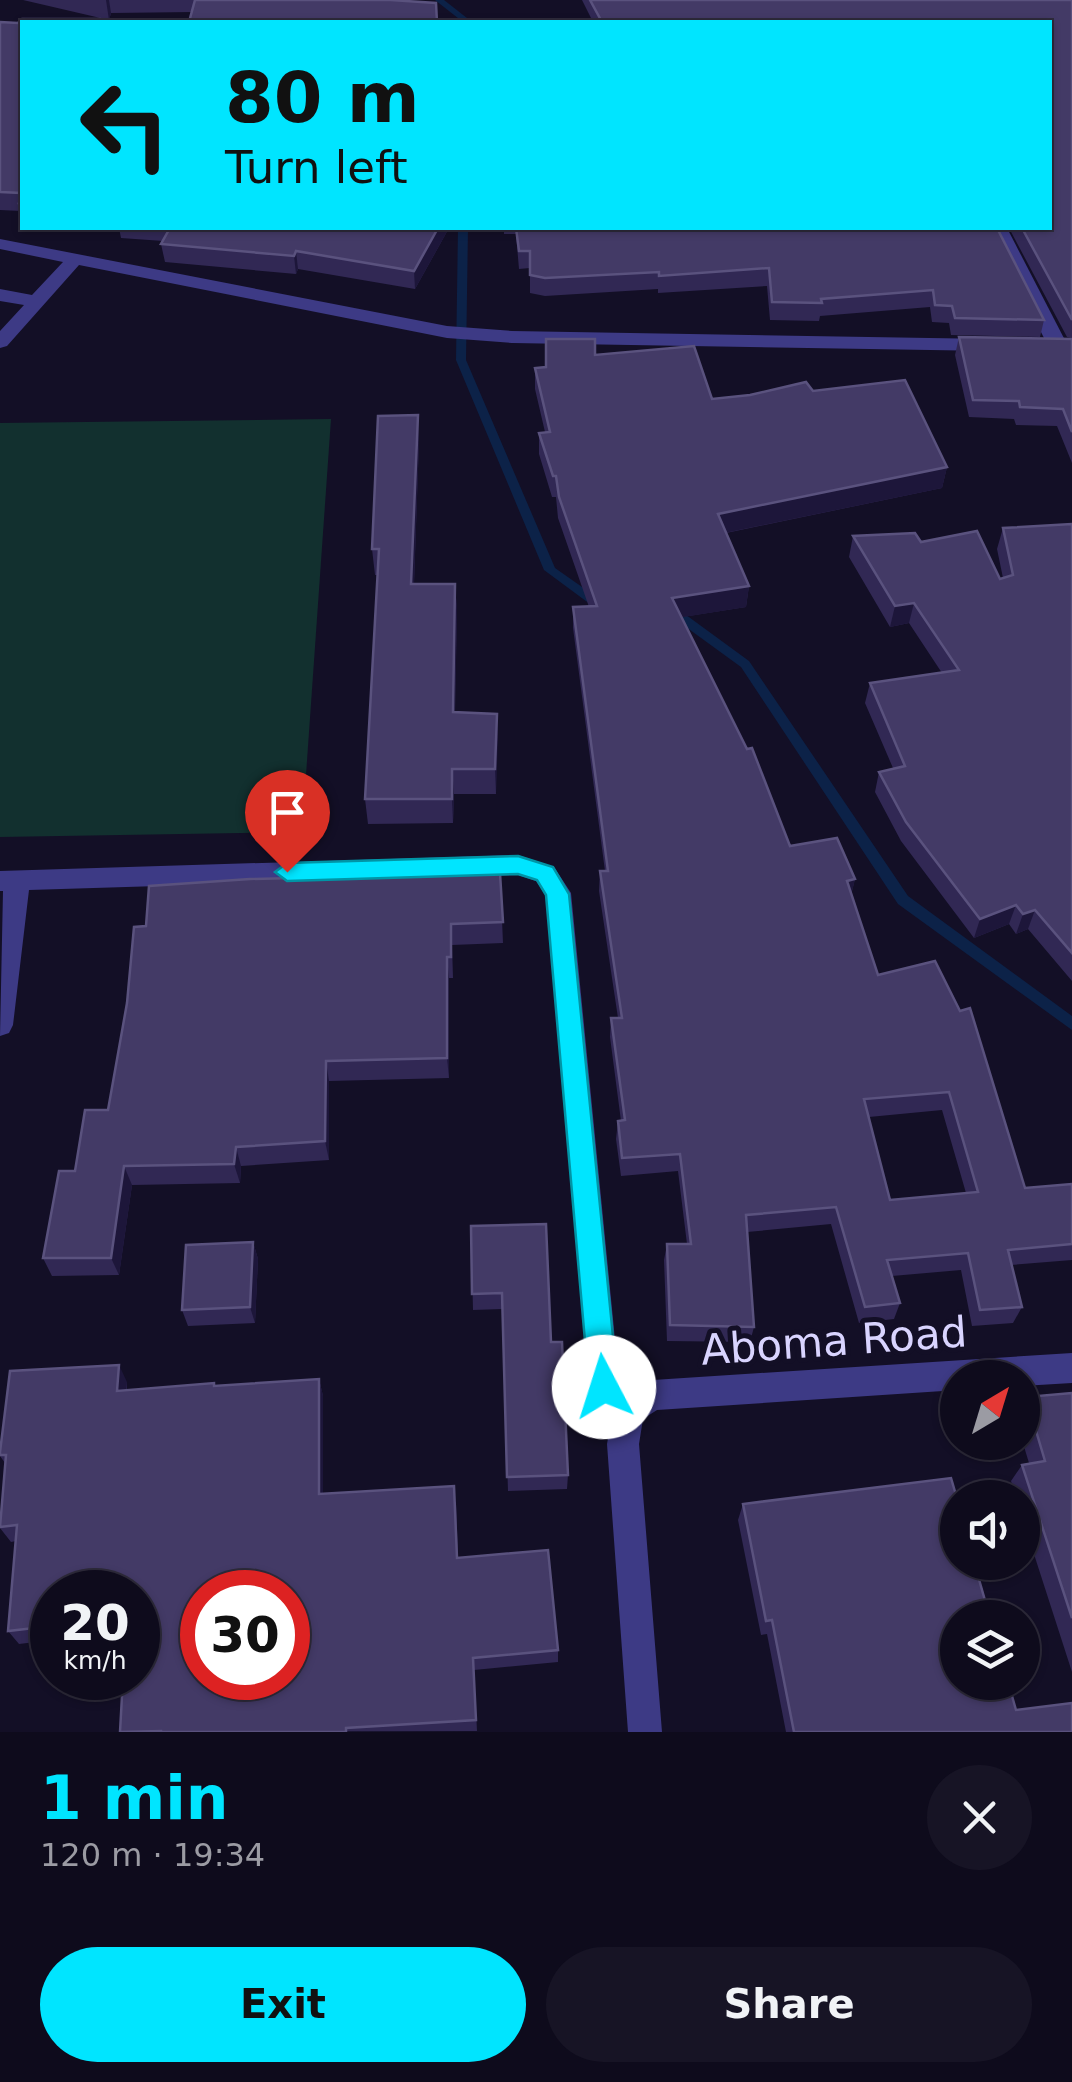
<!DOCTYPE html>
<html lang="en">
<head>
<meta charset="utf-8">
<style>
	body { margin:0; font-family:"DejaVu Sans",sans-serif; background:#171425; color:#f1f3f6; height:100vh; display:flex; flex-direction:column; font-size:38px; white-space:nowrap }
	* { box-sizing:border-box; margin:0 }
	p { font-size:32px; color:#9b9ba3 }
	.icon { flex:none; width:55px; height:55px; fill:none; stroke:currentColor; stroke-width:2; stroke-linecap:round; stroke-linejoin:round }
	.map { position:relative; height:1732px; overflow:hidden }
	.sheet { display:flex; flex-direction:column; background:#0e0b1c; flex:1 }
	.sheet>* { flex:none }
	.hud { position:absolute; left:20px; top:20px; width:1032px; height:210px; border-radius:0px; box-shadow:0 2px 8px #0004,0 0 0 2px #2e2b3b; background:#00e5ff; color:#111; overflow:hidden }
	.needle { width:65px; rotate:38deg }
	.controls { position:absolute; left:940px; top:1360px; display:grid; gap:20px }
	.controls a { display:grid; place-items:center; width:100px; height:100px; border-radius:50%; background:#0e0b1c; box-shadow:0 2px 8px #0004,0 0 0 2px #2e2b3b; font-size:50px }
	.speed { position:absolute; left:30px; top:1570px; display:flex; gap:20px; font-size:50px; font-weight:700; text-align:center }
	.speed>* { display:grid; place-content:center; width:130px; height:130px; border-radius:50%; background:#0e0b1c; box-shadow:0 2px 8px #0004,0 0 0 2px #2e2b3b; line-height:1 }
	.speed small { font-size:25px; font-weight:400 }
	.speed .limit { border:15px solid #d22; background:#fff; color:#111 }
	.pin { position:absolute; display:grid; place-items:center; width:85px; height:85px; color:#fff; margin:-102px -42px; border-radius:50% 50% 50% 0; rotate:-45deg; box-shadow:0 0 10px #0007 }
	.pin .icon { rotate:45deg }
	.me { position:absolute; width:110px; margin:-55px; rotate:355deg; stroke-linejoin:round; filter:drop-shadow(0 0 8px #0008) }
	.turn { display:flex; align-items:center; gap:35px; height:210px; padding:0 40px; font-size:45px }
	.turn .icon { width:130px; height:130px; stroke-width:2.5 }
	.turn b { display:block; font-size:70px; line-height:85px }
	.round { display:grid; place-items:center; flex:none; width:105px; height:105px; border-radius:52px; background:#171425 }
	.head { display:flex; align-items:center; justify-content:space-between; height:170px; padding:0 40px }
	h1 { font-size:60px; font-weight:600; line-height:75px; color:#00e5ff }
	.cta { display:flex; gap:20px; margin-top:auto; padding:20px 40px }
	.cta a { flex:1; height:115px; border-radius:60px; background:#00e5ff; color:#111; font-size:40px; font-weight:600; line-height:115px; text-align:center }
	.cta a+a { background:#171425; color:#f1f3f6 }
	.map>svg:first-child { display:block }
	.green { fill:#12302f }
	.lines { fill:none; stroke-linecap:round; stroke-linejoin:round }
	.stream { fill:#0c2248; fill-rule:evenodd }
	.minor { fill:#3d3a85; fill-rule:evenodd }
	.wall { fill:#312854; fill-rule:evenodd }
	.shaded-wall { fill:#1d163a }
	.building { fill:#433a66; stroke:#5a527e; stroke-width:2.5; fill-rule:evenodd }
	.route { fill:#00e5ff; stroke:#0095a6; stroke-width:2.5 }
	.labels { text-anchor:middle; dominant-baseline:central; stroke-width:10; stroke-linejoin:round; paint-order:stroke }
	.near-street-label { font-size:42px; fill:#d9d4ff; stroke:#130f26 }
</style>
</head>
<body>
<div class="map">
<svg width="1072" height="1732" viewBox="0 0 1072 1732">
	<rect width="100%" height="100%" fill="#130f26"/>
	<path class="green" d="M331 419 302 832 0 837V423Z"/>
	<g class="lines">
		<g class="stream">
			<path d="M435 0H444L472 22H463Z"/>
			<path d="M458 228H468L466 360 555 568 602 601 604 604 602 607H594L544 570 456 360Z"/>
			<path d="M668 610 682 612 749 661 908 896 1072 1016V1030L898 904 741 667 675 619 664 617 662 614 664 611Z"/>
		</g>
		<g class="minor">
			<path d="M989 228H1007L1068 346 1065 350H1051L1048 346Z"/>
			<path d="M0 239 447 326 512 331 991 339 1001 345 991 351 512 343 447 338 79 265 7 346 0 348V331L24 305 0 301V289L32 295 63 262 0 249Z"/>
			<path d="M518 855 554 867 571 893 619 1380 631 1391 653 1380 1072 1353V1383L1022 1386V1378H958V1390L657 1410 643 1419 639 1444 662 1732H628L607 1444 612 1416 593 1398 589 1387 546 895 536 881 518 875 29 890 13 1025 9 1033 0 1036 3 891H0V871Z"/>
		</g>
	</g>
	<g class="wall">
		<path d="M23 0H390L192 12 111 13 109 20Z"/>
		<path d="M582 0H1072V338L1067 337 1009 228H1050V22H593Z"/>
		<path d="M0 22H22V217L21 211 0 210Z"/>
		<path d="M119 228H449L415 289 298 269 296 274 165 262 161 244 163 241 121 238Z"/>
		<path d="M504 228H997L1044 320 1040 337 951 335 949 323 932 322 930 307 820 316 819 321 770 320 767 286 658 293V289L545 296 530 293V268L519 269 516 234H504Z"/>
		<path d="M959 337 1072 339V463L1057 426 1016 425 1014 419 969 417 955 355Z"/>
		<path d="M595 355 712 399 813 391 947 467 942 488 726 533 749 586 746 607 682 617 790 846 855 879 851 895 878 975 1025 1188 1072 1184V1260L1011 1265 1022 1307 1013 1323 972 1326 961 1270 892 1276 900 1303 894 1319 859 1323 831 1224 747 1232 754 1327 750 1342 667 1341 664 1260 667 1244H687L678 1171 621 1176 616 1139 618 1121H621L610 1037 611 1018H618L599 891 600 871H605L573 628V607H589L558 518 556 497H552L539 454V433L545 432 535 389V368L546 367ZM942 1110 966 1193 890 1200 869 1117Z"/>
		<path d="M419 441 414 584H455L457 610 455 713 497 714 496 794H454L453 823 368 824 365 799 378 575H375L372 549Z"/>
		<path d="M1072 524V981L1028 929 1016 934 1009 924 974 938 901 841 875 792 879 772 893 768 865 703 870 683 942 673 909 623 890 627 849 557 853 536 921 542 1000 579 1003 578 997 549 1003 528Z"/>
		<path d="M500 873 503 943 452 945 453 978H449V1078L329 1081V1160L241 1166 240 1183 132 1185 119 1275 52 1276 43 1258 75 1171 108 1110 146 926Z"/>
		<path d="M471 1226 551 1342 568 1475 567 1489 508 1491 502 1309 473 1310Z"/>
		<path d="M253 1242 258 1259 255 1323 188 1326 182 1310Z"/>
		<path d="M319 1379 323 1396V1494L456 1502 458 1558 558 1650V1662L474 1670 477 1731 120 1732 138 1592H52V1640L19 1644 8 1631 16 1541 11 1542 0 1528 5 1463 0 1456 127 1382V1390L214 1383 215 1386Z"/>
		<path d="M1072 1393V1672L1022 1517V1498H1016L1011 1481 1022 1465 1029 1463 1022 1440V1403L1026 1397Z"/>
		<path d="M743 1504 1016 1710 1072 1732H786L767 1634 761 1635 738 1520Z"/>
	</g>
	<g class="shaded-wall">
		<path d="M106 0H109L111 13 109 20Z"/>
		<path d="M438 228H449L415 289 414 271Z"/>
		<path d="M296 251 298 269 296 274 294 256Z"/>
		<path d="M418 415 419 441 413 610 411 584Z"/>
		<path d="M947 467 942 488 715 535 718 514Z"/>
		<path d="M455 584 457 610 454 738 453 712Z"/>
		<path d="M749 586 746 607 671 619 672 598Z"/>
		<path d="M914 603 909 623 890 627 895 606Z"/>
		<path d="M497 714 498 739 496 794 495 769Z"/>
		<path d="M452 769 454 794 453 823 452 799Z"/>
		<path d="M855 879 850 899 847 881Z"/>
		<path d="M1016 905 1009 924 974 938 980 919Z"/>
		<path d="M1035 910 1028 929 1016 934 1023 914Z"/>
		<path d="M447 957 449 978V1078L447 1058Z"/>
		<path d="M326 1061 329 1081V1160L325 1141Z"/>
		<path d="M236 1147 241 1166 240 1183 234 1164Z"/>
		<path d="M124 1166 132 1185 119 1275 111 1258Z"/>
		<path d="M253 1242 258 1259 255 1323 250 1307Z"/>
		<path d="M119 1365 127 1382 125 1408 117 1391Z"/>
		<path d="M319 1379 323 1396V1509L319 1494Z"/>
	</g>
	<g class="building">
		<path d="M195 0H391L436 3 437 22H189Z"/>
		<path d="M590 0H1072V320L1022 228H1050V22H602Z"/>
		<path d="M22 19H99L98 22H22V203H19L21 193 0 192V22L18 23Z"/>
		<path d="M170 228H438L414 271 296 251 294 256 161 244Z"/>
		<path d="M516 228H997L1044 320 955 318 952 306 935 305 933 290 821 299 822 303 772 302 769 268 659 276V272L545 278 530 275V251H519Z"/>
		<path d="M959 337 1072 339V432L1063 409 1020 407 1019 401 973 400Z"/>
		<path d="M546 339H595V355L694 346 712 399 750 395 806 382 813 391 905 380 947 467 718 514 749 586 672 598 747 749 752 748 790 846 837 838 855 879 847 881 878 975 935 961 960 1011 970 1008 1025 1188 1072 1184V1244L1008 1250 1022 1307 980 1310 968 1253 887 1260 900 1303 865 1307 836 1207 746 1215 754 1327 670 1325 667 1244H691L680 1154 622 1158 618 1121 625 1120 611 1018H622L600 871H608L573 607 597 606 559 497 556 476H553L539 433 550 432 535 368 546 367ZM949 1092 978 1192 890 1200 864 1099Z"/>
		<path d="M418 415 411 584H455L453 712 497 714 495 769H452V799H365L379 549H372L378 416Z"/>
		<path d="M1072 524V953L1035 910 1023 914 1016 905 980 919 906 822 879 772 905 766 870 683 959 670 914 603 895 606 853 536 915 533 921 542 977 531 1000 579 1013 575 1003 528Z"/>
		<path d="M500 873 503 922 451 924V957H447V1058L326 1061 325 1141 236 1147 234 1164 124 1166 111 1258H43L59 1171H75L85 1110H108L127 1003 134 927 146 926 149 886 250 879Z"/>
		<path d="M546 1224 551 1342H562L568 1475 507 1477 502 1293 472 1294 471 1226Z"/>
		<path d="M253 1242 250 1307 182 1310 186 1245Z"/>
		<path d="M119 1365 117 1391 214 1383V1386L319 1379V1494L454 1486 457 1558 548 1550 558 1650 473 1658 476 1720 346 1728V1732H161V1731L120 1732 123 1678H138V1592H52V1626L8 1631 17 1525 0 1527 6 1455H0V1452L10 1371ZM202 1592H288V1678H202Z"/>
		<path d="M1072 1393V1618L1022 1465 1045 1461 1026 1397Z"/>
		<path d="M951 1478 958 1502V1562H974L990 1618H958V1682H1008L1016 1710 1072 1703V1732H794L772 1620 766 1621 743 1504Z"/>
	</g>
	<path class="route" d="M518 856 553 867 569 894 618 1387 613 1396 604 1400 594 1396 589 1387 546 895 537 880 518 874 287 881 275 872 287 863Z"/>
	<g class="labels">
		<g class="near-street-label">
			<text transform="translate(834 1341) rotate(-4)">Aboma Road</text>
		</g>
	</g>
</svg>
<div class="controls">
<a><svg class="needle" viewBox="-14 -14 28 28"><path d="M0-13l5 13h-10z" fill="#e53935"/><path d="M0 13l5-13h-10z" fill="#9b9ba3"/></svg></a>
<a><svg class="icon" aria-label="sound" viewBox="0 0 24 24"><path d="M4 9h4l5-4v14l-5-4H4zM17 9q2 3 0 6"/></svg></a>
<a><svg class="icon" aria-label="layers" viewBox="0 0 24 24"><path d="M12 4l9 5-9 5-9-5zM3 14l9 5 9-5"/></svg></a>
</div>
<div class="speed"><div>20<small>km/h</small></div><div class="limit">30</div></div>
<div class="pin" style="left:287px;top:872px;background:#d93025"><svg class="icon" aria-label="arrive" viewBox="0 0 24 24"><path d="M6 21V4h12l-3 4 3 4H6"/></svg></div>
<svg class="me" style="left:604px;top:1387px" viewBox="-20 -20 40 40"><circle r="19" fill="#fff"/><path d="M0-13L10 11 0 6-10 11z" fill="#00e5ff"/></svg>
<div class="hud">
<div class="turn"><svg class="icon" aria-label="left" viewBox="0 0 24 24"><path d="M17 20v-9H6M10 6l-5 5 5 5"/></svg><div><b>80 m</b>Turn left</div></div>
</div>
</div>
<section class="sheet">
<div class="head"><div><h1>1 min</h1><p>120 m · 19:34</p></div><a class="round"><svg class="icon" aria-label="close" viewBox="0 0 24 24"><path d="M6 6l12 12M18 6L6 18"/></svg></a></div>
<div class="cta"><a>Exit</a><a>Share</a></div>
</section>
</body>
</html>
